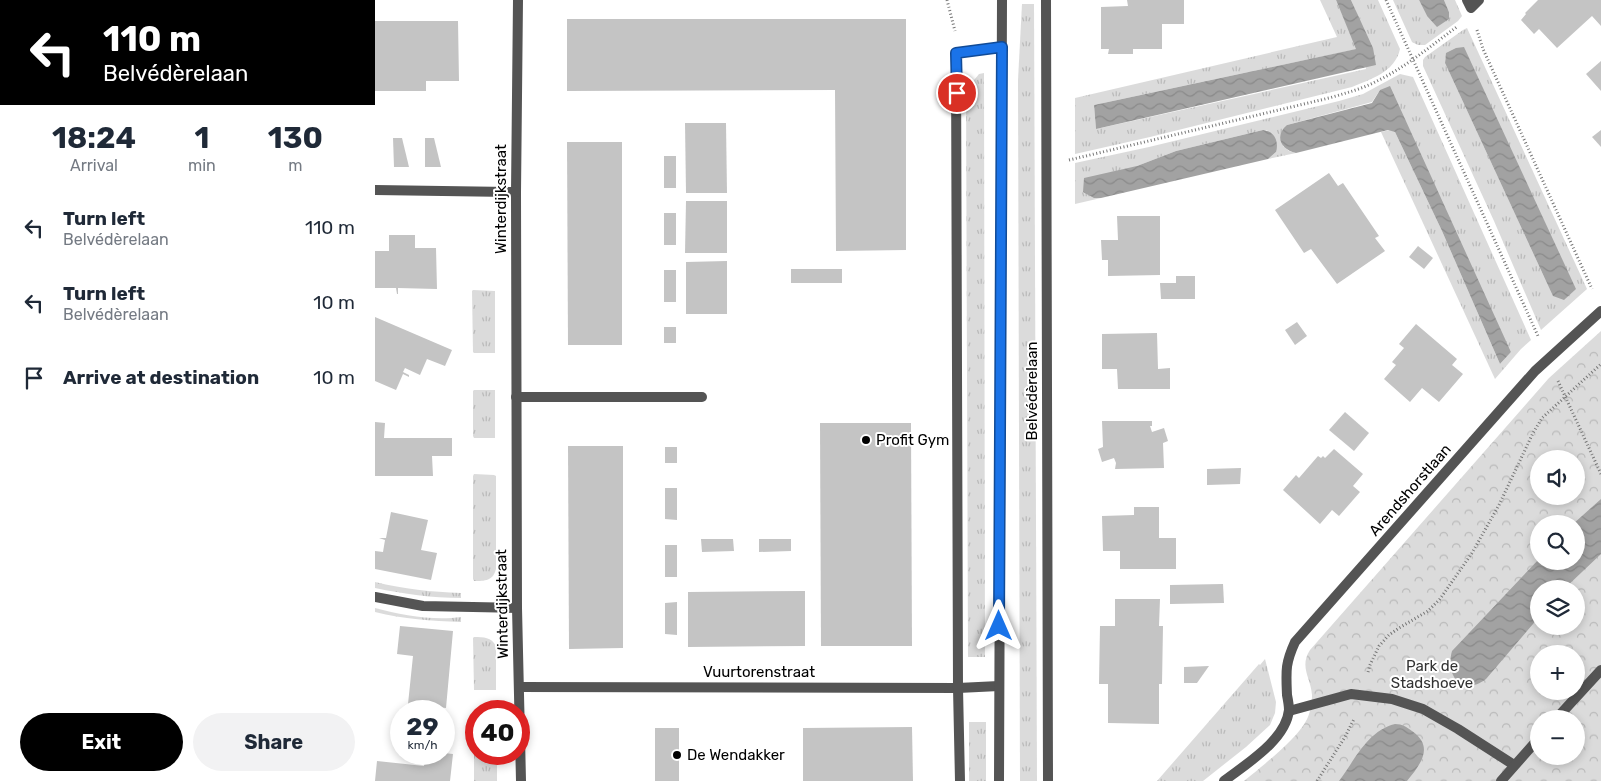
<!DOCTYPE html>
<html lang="en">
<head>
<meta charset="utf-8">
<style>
	body { margin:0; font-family:Rubik,sans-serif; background:#f2f2f3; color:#1f2937; height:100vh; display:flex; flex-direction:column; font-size:19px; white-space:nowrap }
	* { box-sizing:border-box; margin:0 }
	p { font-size:16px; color:#747a83 }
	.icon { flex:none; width:28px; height:28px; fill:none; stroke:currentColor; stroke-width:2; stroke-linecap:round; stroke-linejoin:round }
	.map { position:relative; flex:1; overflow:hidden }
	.side { display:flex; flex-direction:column; background:#fff; width:375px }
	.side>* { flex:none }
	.hud { background:#000; color:#fff; overflow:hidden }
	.fabs { position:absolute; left:1155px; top:450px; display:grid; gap:10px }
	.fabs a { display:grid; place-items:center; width:55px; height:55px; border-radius:50%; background:#fff; box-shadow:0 2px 8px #0003; font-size:25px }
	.speed { position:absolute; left:15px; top:700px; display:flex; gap:10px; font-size:25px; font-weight:700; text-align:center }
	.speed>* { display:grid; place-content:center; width:65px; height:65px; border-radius:50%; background:#fff; box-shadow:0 2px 8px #0003; line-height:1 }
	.speed small { font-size:12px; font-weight:400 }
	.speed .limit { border:8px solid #d22; background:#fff; color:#111 }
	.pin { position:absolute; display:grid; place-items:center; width:42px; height:42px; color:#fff; margin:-21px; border:2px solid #fff; border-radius:50%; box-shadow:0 1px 5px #0007 }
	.me { position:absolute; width:55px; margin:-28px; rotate:0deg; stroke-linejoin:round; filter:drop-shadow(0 0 4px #0008) }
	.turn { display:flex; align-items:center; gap:18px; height:105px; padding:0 20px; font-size:22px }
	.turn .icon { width:65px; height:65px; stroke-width:2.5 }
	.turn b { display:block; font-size:35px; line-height:42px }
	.eta { display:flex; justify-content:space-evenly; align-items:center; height:85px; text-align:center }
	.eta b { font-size:30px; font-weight:700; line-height:35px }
	.cta { display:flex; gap:10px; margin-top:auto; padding:10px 20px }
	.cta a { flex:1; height:58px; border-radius:30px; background:#000; color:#fff; font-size:20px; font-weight:700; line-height:58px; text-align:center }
	.cta a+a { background:#f2f2f3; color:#1f2937 }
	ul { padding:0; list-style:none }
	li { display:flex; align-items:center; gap:15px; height:75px; padding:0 20px }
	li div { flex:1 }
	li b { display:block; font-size:19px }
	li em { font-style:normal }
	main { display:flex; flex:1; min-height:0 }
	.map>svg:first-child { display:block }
	.grass { fill:url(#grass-tufts); fill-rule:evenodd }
	.forest { fill:url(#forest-crowns); fill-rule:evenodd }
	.water { fill:url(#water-waves) }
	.building { fill:#c4c4c4 }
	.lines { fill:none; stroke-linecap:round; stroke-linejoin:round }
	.path { stroke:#767676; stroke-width:3; stroke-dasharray:1 2.5; stroke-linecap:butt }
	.minor { stroke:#545454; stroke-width:10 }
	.tertiary { stroke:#545454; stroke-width:10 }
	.route-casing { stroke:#114b97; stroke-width:12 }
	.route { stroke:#1a73e8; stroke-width:9 }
	.poi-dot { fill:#000; stroke:#fff; stroke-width:2 }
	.labels { text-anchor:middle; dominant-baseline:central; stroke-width:4; stroke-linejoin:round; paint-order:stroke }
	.street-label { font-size:15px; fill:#000; stroke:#fff }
	.poi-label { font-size:15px; fill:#000; stroke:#fff; text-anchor:start }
	.park-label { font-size:15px; fill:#323232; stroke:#fff }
</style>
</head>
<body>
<main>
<section class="side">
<div class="hud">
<div class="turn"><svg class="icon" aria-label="left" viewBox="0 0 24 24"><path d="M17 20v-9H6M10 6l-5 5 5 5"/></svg><div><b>110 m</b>Belvédèrelaan</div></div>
</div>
<div class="eta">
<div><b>18:24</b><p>Arrival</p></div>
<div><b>1</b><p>min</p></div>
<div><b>130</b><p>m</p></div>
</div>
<ul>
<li><svg class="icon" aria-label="left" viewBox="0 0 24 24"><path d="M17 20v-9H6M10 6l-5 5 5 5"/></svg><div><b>Turn left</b><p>Belvédèrelaan</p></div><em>110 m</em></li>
<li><svg class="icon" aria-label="left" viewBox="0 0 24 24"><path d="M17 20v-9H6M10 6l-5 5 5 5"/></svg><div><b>Turn left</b><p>Belvédèrelaan</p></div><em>10 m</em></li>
<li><svg class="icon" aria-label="arrive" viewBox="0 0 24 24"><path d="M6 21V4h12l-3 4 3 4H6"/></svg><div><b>Arrive at destination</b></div><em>10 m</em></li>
</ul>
<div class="cta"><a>Exit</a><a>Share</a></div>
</section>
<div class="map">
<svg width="1226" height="781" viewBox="0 0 1226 781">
	<defs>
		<pattern id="grass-tufts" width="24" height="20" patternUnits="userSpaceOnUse" patternTransform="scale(1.25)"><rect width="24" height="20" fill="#dbdbdb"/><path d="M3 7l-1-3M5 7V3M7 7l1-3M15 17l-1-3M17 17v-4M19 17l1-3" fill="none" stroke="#bababa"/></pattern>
		<pattern id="forest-crowns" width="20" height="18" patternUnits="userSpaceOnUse" patternTransform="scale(1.25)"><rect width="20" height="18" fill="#dbdbdb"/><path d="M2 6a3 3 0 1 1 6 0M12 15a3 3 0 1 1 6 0" fill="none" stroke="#bababa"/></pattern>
		<pattern id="water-waves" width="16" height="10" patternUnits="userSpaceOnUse" patternTransform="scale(1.25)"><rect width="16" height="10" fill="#a2a2a2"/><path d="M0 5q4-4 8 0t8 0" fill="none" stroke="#8a8a8a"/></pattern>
	</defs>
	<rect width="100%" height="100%" fill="#fff"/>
	<g class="grass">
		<path d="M945 0H961L982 49 719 105 721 129 991 69 981 11 976 0H1003L1025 49C1020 72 996 79 977 87L775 137 700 154V98L962 37Z"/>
		<path d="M1018 0H1044L1052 16 1074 12 1069 0H1080L1087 16 1083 21 1050 45H1043L1037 42Z"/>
		<path d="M647 4H659L662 781H645L643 80Z"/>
		<path d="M1092 28 1212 289 1166 330 1119 221 1048 66V60L1050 57 1088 30ZM1070 57 1178 296 1070 63Z"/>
		<path d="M609 73 610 657H593L591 85H595L604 74Z"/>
		<path d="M1025 74 1038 77 1156 340 1146 349 1120 379 1006 132 1015 130 1020 132 1067 231 1125 364 1136 352 1005 90 997 102 912 125 908 146 914 151 921 153 893 159 901 152 892 130H888L801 151 762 166 719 198H726L700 204V163L774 147 964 101 988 94Z"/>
		<path d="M98 290 120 291V353H99L98 352 97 291Z"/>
		<path d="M99 390H120V438H99L98 436V391Z"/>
		<path d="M99 474 119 475 121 476V569C118 581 110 581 99 581L98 579V476Z"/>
		<path d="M0 582C29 589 56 592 86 593V598C57 598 29 594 0 588Z"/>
		<path d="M0 608C27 615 58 621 86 617V622C56 621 29 619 0 612Z"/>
		<path d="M99 637C109 637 116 637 121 646V690H99L98 638Z"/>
		<path d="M890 659 901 702 900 713 895 725 871 747 828 781H782L884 664 885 665Z"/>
		<rect x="594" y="722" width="17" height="59"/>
		<path d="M99 728H101V754H122V781H99Z"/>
	</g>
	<path class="forest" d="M1226 331V781H869C886 767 921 740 931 721 935 714 937 704 937 695 936 678 924 667 935 650L1174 378ZM1164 459H1201V496H1164ZM1164 524H1201V561H1164ZM1164 589H1201V626H1164ZM1164 654H1201V691H1164ZM1164 719H1201V756H1164Z"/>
	<g class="water">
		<path d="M961 0H976L998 48 1001 65 721 129 719 105 981 49Z"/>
		<path d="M1044 0H1069L1074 12V19L1062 27 1052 16Z"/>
		<path d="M1089 47 1201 289 1189 300 1178 296 1070 63 1071 53 1081 48Z"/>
		<path d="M1015 86 1136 352 1125 364 1067 231 1020 132 1013 130 921 153C906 150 899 136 912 125L997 103 1005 90Z"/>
		<path d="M888 130C900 131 904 142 901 152L893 159 726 198H719L708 192 709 178 762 166 801 151Z"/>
		<path d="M1226 499V554L1189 589H1164V617L1111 679C1087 697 1070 676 1077 651L1164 559V561H1201V524H1198Z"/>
		<path d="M1020 724C1028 724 1031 727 1037 731 1060 747 1045 765 1032 781H964C980 760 992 731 1020 724Z"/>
	</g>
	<g class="building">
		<path d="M752 0H809V24H787V49H758V54H733L734 49H726V7L753 6Z"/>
		<path d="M1163 0H1226V26L1217 16 1182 48 1164 29 1159 34 1146 20 1151 14 1150 13Z"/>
		<path d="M192 19H531V250L461 251 460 90 192 91Z"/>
		<path d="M0 21H83L84 81H51V91H0Z"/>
		<path d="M1226 61V91L1211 74Z"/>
		<path d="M310 123H351L352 193H311Z"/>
		<path d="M1226 130V147L1217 137Z"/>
		<path d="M18 138H27L34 167H19Z"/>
		<path d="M50 138H59L66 167H50Z"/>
		<path d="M192 142H247V345H193Z"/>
		<rect x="289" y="156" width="12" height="32"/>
		<path d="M954 173 963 186 968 183 1004 236 1000 238 1010 251 962 284 936 249 929 253 900 210Z"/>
		<path d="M311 201H352V253H310Z"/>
		<rect x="289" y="213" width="12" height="32"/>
		<path d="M742 216H785V275L733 276V260H727L726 240H743Z"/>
		<path d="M14 235H40V248H61L62 289 23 288V294H22L21 288H0V251H14Z"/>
		<path d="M1043 246 1058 258 1049 269 1034 257Z"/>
		<path d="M352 261V314H311V262Z"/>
		<rect x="416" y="269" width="51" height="14"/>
		<rect x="289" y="270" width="12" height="32"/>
		<path d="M801 276H820V299H786L785 283H801Z"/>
		<path d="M0 317 77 350 70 366 52 359 45 375 30 368 28 372 34 375V377L28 374 21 390 0 381Z"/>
		<path d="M922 322 932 336 920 345 910 330Z"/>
		<path d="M1041 324 1082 359 1077 365 1088 374 1064 402 1047 388 1035 402 1009 379 1021 365 1017 362 1029 348 1024 344Z"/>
		<rect x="289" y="327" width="12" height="16"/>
		<path d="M782 333 783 369 795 368V389H743L742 369H727V334Z"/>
		<path d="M970 412 994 433 979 451 954 430Z"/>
		<path d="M727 421H777V426H775L777 432 789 428 793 441 788 443 789 468 740 469 741 463 739 458 727 462 723 449 728 447Z"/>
		<path d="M0 422 10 423 9 438H77V456H57L58 476H0Z"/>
		<path d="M445 423H536L537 646H446Z"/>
		<path d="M193 446H248V648L194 649Z"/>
		<rect x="290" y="447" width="12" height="16"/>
		<path d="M959 449 988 474 978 486 985 492 964 516 957 510 945 524 908 490 921 475 924 478 943 456 946 458 948 456 950 458Z"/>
		<path d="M866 468 865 484 832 485V469Z"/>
		<path d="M290 488H302V520L290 519Z"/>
		<path d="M759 507H784V538H801V569H745V551H728L727 516 759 515Z"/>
		<path d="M16 512 53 520 46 550 62 553 56 580 0 569V551L8 552 10 540 4 538H11Z"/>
		<path d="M326 539H358L359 551 327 552Z"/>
		<path d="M384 539H416V551L384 552Z"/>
		<rect x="290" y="545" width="12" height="32"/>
		<path d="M848 584 849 603 795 604V585Z"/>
		<path d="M430 591V646L313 647V592Z"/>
		<path d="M740 599H785L784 626H788L787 684H784V724L733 723V684H724L725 626H740Z"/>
		<path d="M302 602V635L290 634V603Z"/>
		<path d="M25 626 78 631 71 708 33 704 38 656 22 654Z"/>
		<path d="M834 666 822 683H809V667Z"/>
		<path d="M537 727 538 781H428V728Z"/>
		<rect x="280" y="728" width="24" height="53"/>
		<path d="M69 753 78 754 75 781H0L2 761 49 766 51 754Z"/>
	</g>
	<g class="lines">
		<g class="path">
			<path d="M572 0 580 31"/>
			<path d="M1011 0 1163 336"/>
			<path d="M1102 30 1108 49 1217 289"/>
			<path d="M694 160 954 98C971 93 987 89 1002 81 1031 67 1057 45 1083 26"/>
			<path d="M1183 381 1226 474"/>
			<path d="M993 672 995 665 1004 646 1014 635 1024 628 1053 611 1065 599 1097 553 1124 505 1158 433 1167 418 1226 364"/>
			<path d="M942 781 970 737 979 719"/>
		</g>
		<g class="minor">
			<path d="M143 0 141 192 142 608 146 781"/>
			<path d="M671 0 673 781"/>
			<path d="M1092 0 1096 8 1104 0"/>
			<path d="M0 190 141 192"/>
			<path d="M141 397H327"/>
			<path d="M0 597 48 606 142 608"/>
			<path d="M144 687 583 688 624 686"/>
			<path d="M914 711 976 694 1017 699 1048 709 1083 729 1139 765"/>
			<path d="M1181 719 1226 670"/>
			<path d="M585 781 583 688 581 53 627 47"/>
			<path d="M849 781C871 764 911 740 914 710 914 706 913 700 912 695 911 671 910 664 920 642L1160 371 1226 311"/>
			<path d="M1126 781 1164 738"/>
		</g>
		<path class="tertiary" d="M624 781 627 0"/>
	</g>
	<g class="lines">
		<g class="route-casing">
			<path id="route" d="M582 93 581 53 627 47 624 626"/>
		</g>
		<use href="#route" class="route"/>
	</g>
	<g class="poi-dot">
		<circle cx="491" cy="440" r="5"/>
		<circle cx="302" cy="755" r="5"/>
	</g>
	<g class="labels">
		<g class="street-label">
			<text transform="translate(126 199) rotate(-90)">Winterdijkstraat</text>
			<text transform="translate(657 391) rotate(-90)">Belvédèrelaan</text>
			<text transform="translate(1035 490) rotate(-49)">Arendshorstlaan</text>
			<text transform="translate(127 604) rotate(-91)">Winterdijkstraat</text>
			<text x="384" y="672">Vuurtorenstraat</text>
		</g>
		<g class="poi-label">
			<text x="501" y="440">Profit Gym</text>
			<text x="312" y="755">De Wendakker</text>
		</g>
		<g class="park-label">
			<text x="1057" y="666">Park de<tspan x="1057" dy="17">Stadshoeve</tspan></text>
		</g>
	</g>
</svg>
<div class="fabs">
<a><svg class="icon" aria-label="sound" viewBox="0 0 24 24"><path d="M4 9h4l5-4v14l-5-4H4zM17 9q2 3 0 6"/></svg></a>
<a><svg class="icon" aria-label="search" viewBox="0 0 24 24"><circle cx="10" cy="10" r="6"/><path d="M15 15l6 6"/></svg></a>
<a><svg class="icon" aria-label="layers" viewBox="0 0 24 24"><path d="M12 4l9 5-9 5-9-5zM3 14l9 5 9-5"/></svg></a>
<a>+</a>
<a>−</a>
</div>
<div class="speed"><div>29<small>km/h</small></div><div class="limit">40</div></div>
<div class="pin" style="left:582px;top:93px;background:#d93025"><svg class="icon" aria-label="arrive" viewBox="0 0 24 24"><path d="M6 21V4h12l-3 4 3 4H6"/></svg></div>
<svg class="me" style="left:624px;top:626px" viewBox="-20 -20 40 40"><path d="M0-17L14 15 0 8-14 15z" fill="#1a73e8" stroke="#fff" stroke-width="4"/></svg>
</div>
</main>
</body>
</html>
